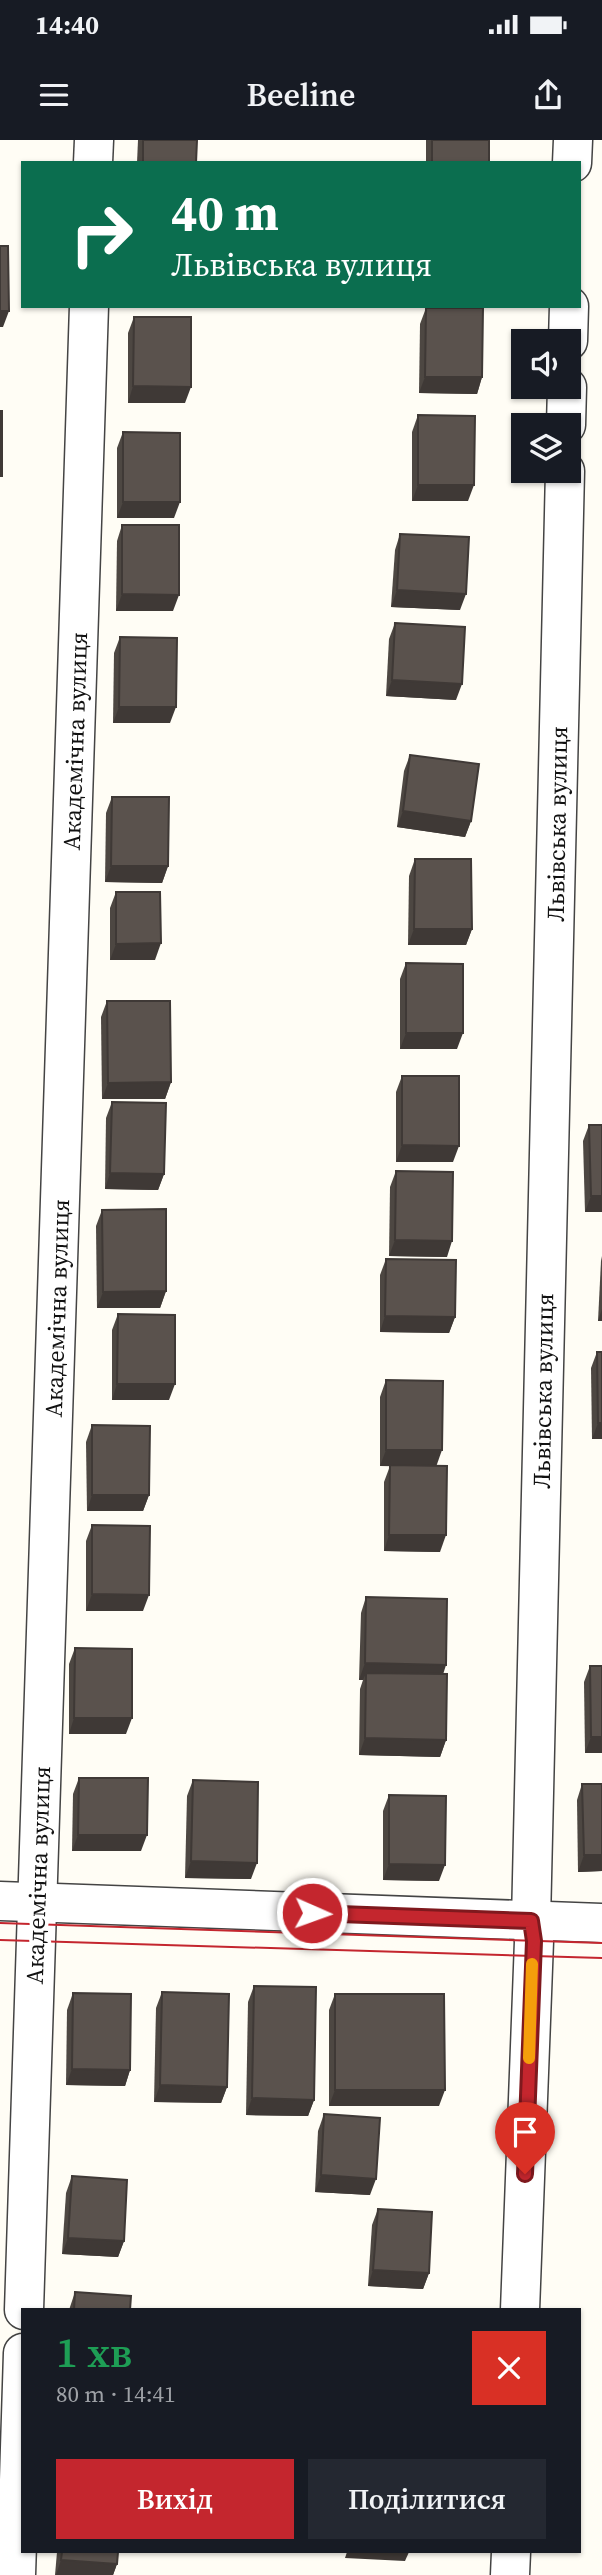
<!DOCTYPE html>
<html lang="uk">
<head>
<meta charset="utf-8">
<style>
	body { margin:0; font-family:"Source Serif 4",serif; background:#242831; color:#f1f3f6; height:100vh; display:flex; flex-direction:column; font-size:26px; white-space:nowrap }
	* { box-sizing:border-box; margin:0 }
	p { font-size:23px; color:#9ea1a6 }
	.icon { flex:none; width:38px; height:38px; fill:none; stroke:currentColor; stroke-width:2; stroke-linecap:round; stroke-linejoin:round }
	.map { position:relative; flex:1; overflow:hidden }
	.panel { position:absolute; left:21px; top:2168px; width:560px; height:245px; display:flex; flex-direction:column; background:#171b24; border-radius:0px; box-shadow:0 2px 5px #0004 }
	.panel>* { flex:none }
	.banner { position:absolute; left:21px; top:21px; width:560px; height:147px; border-radius:0px; box-shadow:0 2px 5px #0004; background:#0b6e4f; color:#fff; overflow:hidden }
	.tools { position:absolute; left:511px; top:189px; display:grid; gap:14px }
	.tools a { display:grid; place-items:center; width:70px; height:70px; border-radius:0px; background:#171b24; box-shadow:0 2px 5px #0004; font-size:35px }
	.pin { position:absolute; display:grid; place-items:center; width:60px; height:60px; color:#fff; margin:-72px -30px; border-radius:50% 50% 50% 0; rotate:-45deg; box-shadow:0 0 7px #0007 }
	.pin .icon { rotate:45deg }
	.me { position:absolute; width:77px; margin:-38px; rotate:92deg; stroke-linejoin:round; filter:drop-shadow(0 0 5px #0008) }
	.turn { display:flex; align-items:center; gap:24px; height:147px; padding:0 35px; font-size:32px }
	.turn .icon { width:91px; height:91px; stroke-width:2.5 }
	.turn b { display:block; font-size:49px; line-height:60px }
	.round { display:grid; place-items:center; flex:none; width:74px; height:74px; border-radius:0px; background:#242831 }
	.summary { display:flex; align-items:center; justify-content:space-between; height:119px; padding:0 35px }
	h1 { font-size:42px; font-weight:600; line-height:52px; color:#1e9e55 }
	.cta { display:flex; gap:14px; margin-top:auto; padding:14px 35px }
	.cta a { flex:1; height:80px; border-radius:0px; background:#c4262e; color:#fff; font-size:28px; font-weight:600; line-height:80px; text-align:center }
	.cta a+a { background:#242831; color:#f1f3f6 }
	.status { display:flex; justify-content:space-between; align-items:center; height:49px; padding:0 35px; background:#171b24; direction:ltr }
	.status svg { height:19px; fill:currentColor }
	header { display:flex; justify-content:space-between; align-items:center; height:91px; padding:0 35px; background:#171b24; font-size:32px; font-weight:600 }
	.map>svg:first-child { display:block }
	.lines { fill:none; stroke-linecap:round; stroke-linejoin:round }
	.minor-casing { stroke:#444; stroke-width:41 }
	.minor { stroke:#fff; stroke-width:38 }
	.tram { stroke:#c4262e; stroke-width:2 }
	.wall { fill:#4d4742 }
	.shaded-wall { fill:#3f3936 }
	.building { fill:#5a524d; stroke:#3f3936; stroke-width:2 }
	.route-casing { stroke:#7f191e; stroke-width:18 }
	.route { stroke:#c4262e; stroke-width:12 }
	.slow { stroke:#f59e0b; stroke-width:12 }
	.labels { text-anchor:middle; dominant-baseline:central; stroke-width:7; stroke-linejoin:round; paint-order:stroke }
	.street-label { font-size:24px; fill:#111; stroke:#fff }
</style>
</head>
<body>
<div class="status"><b>14:40</b><svg viewBox="0 0 49 12"><path d="M0 12V9h3v3zM5 12V6h3v6zM10 12V3h3v9zM15 12V0h3v12zM26 1h20v11H26zM47 4h2v5h-2z"/></svg></div>
<header><svg class="icon" aria-label="menu" viewBox="0 0 24 24"><path d="M4 6h16M4 12h16M4 18h16"/></svg>Beeline<svg class="icon" aria-label="share" viewBox="0 0 24 24"><path d="M12 15V3M7 8l5-5 5 5M5 13v7h14v-7"/></svg></header>
<div class="map">
<svg width="602" height="2435" viewBox="0 0 602 2435">
	<rect width="100%" height="100%" fill="#fffdf5"/>
	<g class="lines">
		<g class="minor-casing">
			<g id="minor">
				<path d="M93 23 94 0"/>
				<path d="M572 23 573 0"/>
				<path d="M568 201 569 166"/>
				<path d="M566 285 567 247"/>
				<path d="M0 1761 602 1783"/>
				<path d="M24 2170 89 166"/>
				<path d="M520 2170 534 1801 531 1781 565 331"/>
				<path d="M16 2435 23 2213"/>
				<path d="M510 2435 511 2412"/>
			</g>
		</g>
		<use href="#minor" class="minor"/>
		<g class="tram">
			<path d="M0 1783 602 1803"/>
			<path d="M0 1800 602 1818"/>
		</g>
	</g>
	<g class="wall">
		<path d="M138 0H197L196 23H137Z"/>
		<rect x="426" y="0" width="63" height="23"/>
		<path d="M426 168 482 237 477 254 419 253 420 184Z"/>
		<path d="M134 177 185 263H128V193Z"/>
		<path d="M418 275 468 361H412V292Z"/>
		<path d="M123 292 174 378H117V308Z"/>
		<path d="M122 385 173 471H116L117 401Z"/>
		<path d="M400 394 460 470 391 467 395 410Z"/>
		<path d="M395 483 456 560 386 556 389 499Z"/>
		<path d="M120 497 170 583H113L114 513Z"/>
		<path d="M410 615 471 681 465 697 397 687 404 631Z"/>
		<path d="M112 657 168 726 162 743 105 742 106 673Z"/>
		<path d="M415 719 472 789 466 805H408L409 736Z"/>
		<path d="M116 752 155 820H110V768Z"/>
		<path d="M406 823 457 909H400V839Z"/>
		<path d="M107 861 171 942 165 959H102L101 877Z"/>
		<path d="M402 936 453 1022H396V952Z"/>
		<path d="M112 962 164 1034 158 1050 105 1049 106 978Z"/>
		<path d="M589 985 602 1072H585L583 1001Z"/>
		<path d="M396 1031 447 1117 389 1116 390 1047Z"/>
		<path d="M102 1070 166 1151 160 1168H97L96 1086Z"/>
		<path d="M602 1116V1181H598L601 1121Z"/>
		<path d="M386 1119 455 1177 449 1193 380 1192V1135Z"/>
		<path d="M118 1174 169 1260H112V1190Z"/>
		<path d="M597 1212H602V1299H592L591 1228Z"/>
		<path d="M386 1240 437 1326 440 1412 384 1411V1342L390 1326H380V1257Z"/>
		<path d="M92 1285 149 1355 143 1371H87L86 1302Z"/>
		<path d="M92 1385 143 1471H86V1401Z"/>
		<path d="M366 1457 443 1534 446 1600 440 1617 359 1615 360 1549 363 1540H359L361 1473Z"/>
		<path d="M75 1508 126 1594H69V1524Z"/>
		<path d="M590 1526 602 1613H585L584 1542Z"/>
		<path d="M79 1638 141 1711H72L73 1654Z"/>
		<path d="M193 1640 251 1739 185 1738 187 1656Z"/>
		<path d="M582 1644H602V1731L578 1732 577 1660Z"/>
		<path d="M389 1655 439 1741 383 1740V1671Z"/>
		<path d="M254 1846 314 1960 308 1976 246 1975 248 1862Z"/>
		<path d="M162 1852 227 1947 221 1963 154 1962 156 1868Z"/>
		<path d="M73 1853 130 1930 125 1946 66 1945 67 1870Z"/>
		<path d="M335 1854 439 1966H329V1870Z"/>
		<path d="M324 1974 370 2055 315 2052 318 1991Z"/>
		<path d="M72 2036 124 2101 118 2117 62 2114 66 2053Z"/>
		<path d="M378 2069 429 2133 423 2149 368 2146 372 2085Z"/>
		<path d="M75 2152 130 2170H69Z"/>
		<path d="M57 2412H118L117 2424 113 2435H55Z"/>
	</g>
	<g class="shaded-wall">
		<path d="M0 171H9L3 187H0Z"/>
		<path d="M425 237H482L477 254 419 253Z"/>
		<path d="M133 246 191 247 185 263H128Z"/>
		<path d="M418 345H474L468 361H412Z"/>
		<path d="M123 362H180L174 378H117Z"/>
		<path d="M397 450 466 454 460 470 391 467Z"/>
		<path d="M122 454 179 455 173 471H116Z"/>
		<path d="M392 540 462 544 456 560 386 556Z"/>
		<path d="M119 567H176L170 583H113Z"/>
		<path d="M403 671 471 681 465 697 397 687Z"/>
		<path d="M111 726H168L162 743 105 742Z"/>
		<path d="M414 789H472L466 805H408Z"/>
		<path d="M161 803 155 820H110L116 804Z"/>
		<path d="M406 893H463L457 909H400Z"/>
		<path d="M171 942 165 959H102L108 943Z"/>
		<path d="M402 1005 459 1006 453 1022H396Z"/>
		<path d="M110 1033 164 1034 158 1050 105 1049Z"/>
		<path d="M591 1056H602V1072H585Z"/>
		<path d="M395 1100 452 1101 447 1117 389 1116Z"/>
		<path d="M166 1151 160 1168H97L103 1152Z"/>
		<path d="M602 1169V1181H598Z"/>
		<path d="M385 1176 455 1177 449 1193 380 1192Z"/>
		<path d="M117 1244H175L169 1260H112Z"/>
		<path d="M598 1283H602V1299H592Z"/>
		<path d="M386 1310H442L436 1327 380 1326Z"/>
		<path d="M92 1355H149L143 1371H87Z"/>
		<path d="M389 1395H446L440 1412 384 1411Z"/>
		<path d="M92 1454 149 1455 143 1471H86Z"/>
		<path d="M365 1523 446 1525 441 1541 366 1533 363 1540H359Z"/>
		<path d="M74 1578H132L126 1594H69Z"/>
		<path d="M591 1597H602V1613H585Z"/>
		<path d="M365 1598 446 1600 440 1617 359 1615Z"/>
		<path d="M78 1695H147L141 1711H72Z"/>
		<path d="M584 1715H602V1731L578 1732Z"/>
		<path d="M191 1721 257 1723 251 1739 185 1738Z"/>
		<path d="M389 1724 445 1725 439 1741 383 1740Z"/>
		<path d="M72 1929 130 1930 125 1946 66 1945Z"/>
		<path d="M160 1945 227 1947 221 1963 154 1962Z"/>
		<path d="M335 1950H445L439 1966H329Z"/>
		<path d="M252 1958 314 1960 308 1976 246 1975Z"/>
		<path d="M321 2035 376 2039 370 2055 315 2052Z"/>
		<path d="M68 2098 124 2101 118 2117 62 2114Z"/>
		<path d="M373 2130 429 2133 423 2149 368 2146Z"/>
		<path d="M347 2412H409L405 2421 345 2418Z"/>
		<path d="M61 2420 117 2424 113 2435H56Z"/>
	</g>
	<g class="building">
		<path d="M143 0H197L196 23H143Z"/>
		<rect x="432" y="0" width="57" height="23"/>
		<path d="M0 106H8L9 171H0Z"/>
		<path d="M426 168H483L482 237H425Z"/>
		<path d="M134 177H191V247L133 246Z"/>
		<rect x="0" y="271" width="2" height="65"/>
		<path d="M418 275 475 276 474 345H418Z"/>
		<path d="M123 292 180 293V362H123Z"/>
		<path d="M122 385H179V455L122 454Z"/>
		<path d="M400 394 469 397 466 454 397 450Z"/>
		<path d="M395 483 465 487 462 544 392 540Z"/>
		<path d="M120 497 177 498 176 567H119Z"/>
		<path d="M410 615 479 624 471 681 403 671Z"/>
		<path d="M112 657H169L168 726H111Z"/>
		<path d="M415 719H471L472 789H414Z"/>
		<path d="M116 752H160L161 803 116 804Z"/>
		<path d="M406 823 463 824V893H406Z"/>
		<path d="M107 861H170L171 942 108 943Z"/>
		<path d="M402 936H459V1006L402 1005Z"/>
		<path d="M112 962 166 963 164 1034 110 1033Z"/>
		<path d="M589 985H602V1056H591Z"/>
		<path d="M396 1031 453 1032 452 1101 395 1100Z"/>
		<path d="M166 1069V1151L103 1152 102 1070Z"/>
		<path d="M386 1119 456 1120 455 1177 385 1176Z"/>
		<path d="M118 1174 175 1175V1244H117Z"/>
		<path d="M597 1212H602V1283H598Z"/>
		<path d="M386 1240 443 1241 442 1310H386Z"/>
		<path d="M92 1285 150 1286 149 1355H92Z"/>
		<path d="M390 1325 447 1326 446 1395H389Z"/>
		<path d="M92 1385 150 1386 149 1455 92 1454Z"/>
		<path d="M366 1457 447 1459 446 1525 365 1523Z"/>
		<path d="M75 1508 132 1509V1578H74Z"/>
		<path d="M590 1526H602V1597H591Z"/>
		<path d="M366 1533 447 1534 446 1600 365 1598Z"/>
		<path d="M79 1638H148L147 1695H78Z"/>
		<path d="M193 1640 258 1642 257 1723 191 1721Z"/>
		<path d="M582 1644H602V1715H584Z"/>
		<path d="M389 1655 446 1656 445 1725 389 1724Z"/>
		<path d="M254 1846 316 1847 314 1960 252 1958Z"/>
		<path d="M162 1852 229 1854 227 1947 160 1945Z"/>
		<path d="M73 1853 131 1854 130 1930 72 1929Z"/>
		<path d="M335 1854H444L445 1950H335Z"/>
		<path d="M324 1974 380 1978 376 2039 321 2035Z"/>
		<path d="M72 2036 127 2040 124 2101 68 2098Z"/>
		<path d="M378 2069 432 2072 429 2133 373 2130Z"/>
		<path d="M75 2152 131 2156 130 2170H74Z"/>
		<path d="M62 2412H118L117 2424 61 2420Z"/>
	</g>
	<g class="lines">
		<g class="route-casing">
			<path id="route" d="M312 1773 531 1781 534 1801 525 2034"/>
		</g>
		<use href="#route" class="route"/>
		<path class="slow" d="M529 1918 532 1824"/>
	</g>
	<g class="labels">
		<g class="street-label">
			<text transform="translate(75 601) rotate(-88)">Академічна вулиця</text>
			<text transform="translate(557 684) rotate(-89)">Львівська вулиця</text>
			<text transform="translate(57 1168) rotate(-88)">Академічна вулиця</text>
			<text transform="translate(543 1251) rotate(-89)">Львівська вулиця</text>
			<text transform="translate(38 1735) rotate(-88)">Академічна вулиця</text>
		</g>
	</g>
</svg>
<div class="tools">
<a><svg class="icon" aria-label="sound" viewBox="0 0 24 24"><path d="M4 9h4l5-4v14l-5-4H4zM17 9q2 3 0 6"/></svg></a>
<a><svg class="icon" aria-label="layers" viewBox="0 0 24 24"><path d="M12 4l9 5-9 5-9-5zM3 14l9 5 9-5"/></svg></a>
</div>
<div class="pin" style="left:525px;top:2034px;background:#d93025"><svg class="icon" aria-label="arrive" viewBox="0 0 24 24"><path d="M6 21V4h12l-3 4 3 4H6"/></svg></div>
<svg class="me" style="left:312px;top:1773px" viewBox="-20 -20 40 40"><circle r="17" fill="#c4262e" stroke="#fff" stroke-width="3"/><path d="M0-11L8 9 0 5-8 9z" fill="#fff"/></svg>
<div class="banner">
<div class="turn"><svg class="icon" aria-label="right" viewBox="0 0 24 24"><path d="M7 20v-9h11M14 6l5 5-5 5"/></svg><div><b>40 m</b>Львівська вулиця</div></div>
</div>
<section class="panel">
<div class="summary"><div><h1>1 хв</h1><p>80 m · 14:41</p></div><a class="round" style="background:#d93025;color:#fff"><svg class="icon" aria-label="close" viewBox="0 0 24 24"><path d="M6 6l12 12M18 6L6 18"/></svg></a></div>
<div class="cta"><a>Вихід</a><a>Поділитися</a></div>
</section>
</div>
</body>
</html>
